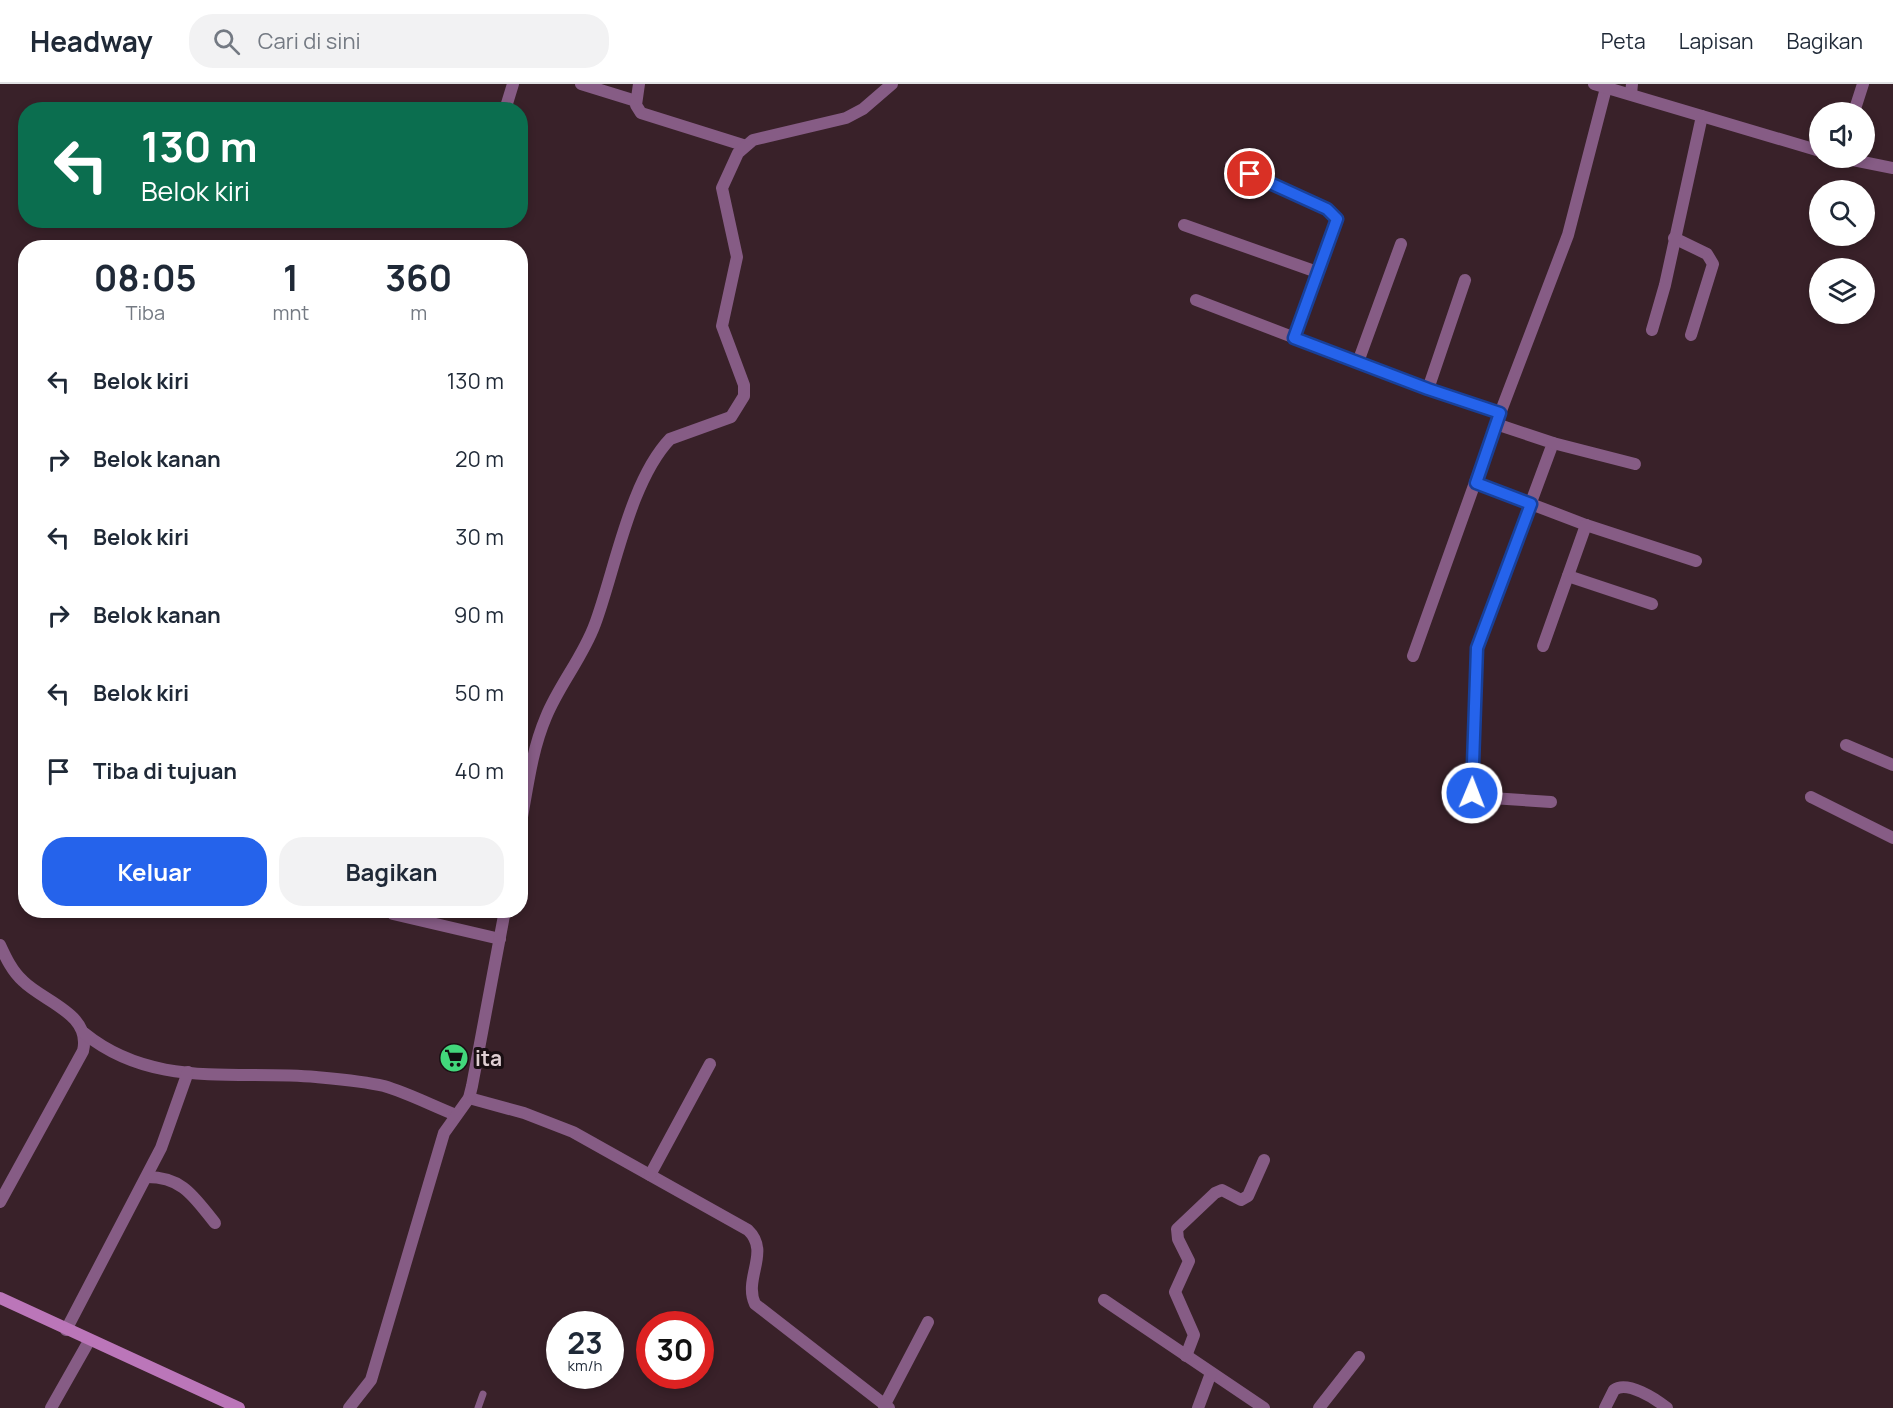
<!DOCTYPE html>
<html lang="id">
<head>
<meta charset="utf-8">
<style>
	body { margin:0; font-family:Manrope,sans-serif; background:#f2f2f3; color:#1f2937; height:100vh; display:flex; flex-direction:column; font-size:22px; white-space:nowrap }
	* { box-sizing:border-box; margin:0 }
	p { font-size:20px; color:#747a83 }
	.icon { flex:none; width:33px; height:33px; fill:none; stroke:currentColor; stroke-width:2; stroke-linecap:round; stroke-linejoin:round }
	.map { position:relative; flex:1; overflow:hidden }
	.sheet { position:absolute; left:18px; top:156px; width:510px; height:678px; display:flex; flex-direction:column; background:#fff; border-radius:24px; box-shadow:0 3px 9px #0003 }
	.sheet>* { flex:none }
	.guide { position:absolute; left:18px; top:18px; width:510px; height:126px; border-radius:24px; box-shadow:0 3px 9px #0003; background:#0b6e4f; color:#fff; overflow:hidden }
	.tools { position:absolute; left:1809px; top:18px; display:grid; gap:12px }
	.tools a { display:grid; place-items:center; width:66px; height:66px; border-radius:50%; background:#fff; box-shadow:0 3px 9px #0003; font-size:30px }
	.speed { position:absolute; left:546px; top:1227px; display:flex; gap:12px; font-size:30px; font-weight:700; text-align:center }
	.speed>* { display:grid; place-content:center; width:78px; height:78px; border-radius:50%; background:#fff; box-shadow:0 3px 9px #0003; line-height:1 }
	.speed small { font-size:15px; font-weight:400 }
	.speed .limit { border:9px solid #d22; background:#fff; color:#111 }
	.pin { position:absolute; display:grid; place-items:center; width:51px; height:51px; color:#fff; margin:-26px; border:3px solid #fff; border-radius:50%; box-shadow:0 2px 6px #0007 }
	.me { position:absolute; width:66px; margin:-33px; rotate:1deg; stroke-linejoin:round; filter:drop-shadow(0 0 4px #0008) }
	.turn { display:flex; align-items:center; gap:21px; height:126px; padding:0 24px; font-size:27px }
	.turn .icon { width:78px; height:78px; stroke-width:2.5 }
	.turn b { display:block; font-size:42px; line-height:51px }
	.eta { display:flex; justify-content:space-evenly; align-items:center; height:102px; text-align:center }
	.eta b { font-size:36px; font-weight:700; line-height:42px }
	.primary-button { display:flex; gap:12px; margin-top:auto; padding:12px 24px }
	.primary-button a { flex:1; height:69px; border-radius:24px; background:#2563eb; color:#fff; font-size:24px; font-weight:700; line-height:69px; text-align:center }
	.primary-button a+a { background:#f2f2f3; color:#1f2937 }
	ul { padding:0; list-style:none }
	li { display:flex; align-items:center; gap:18px; height:78px; padding:0 24px }
	li div { flex:1 }
	li b { display:block; font-size:22px }
	li em { font-style:normal }
	header { display:flex; align-items:center; gap:36px; box-sizing:border-box; height:84px; padding:0 30px; background:#fff; border-bottom:2px solid #e0e1e3 }
	header strong { font-size:28px }
	nav { display:flex; gap:33px; margin-inline-start:auto; font-size:21px }
	.search { width:420px; height:54px; background:#f2f2f3; display:flex; align-items:center; gap:15px; box-sizing:border-box; padding:0 21px; border-radius:24px; color:#747a83; font-size:22px }
	.map>svg:first-child { display:block }
	.lines { fill:none; stroke-linecap:round; stroke-linejoin:round }
	.service { stroke:#865c85; stroke-width:7 }
	.minor { stroke:#865c85; stroke-width:12 }
	.tertiary { stroke:#865c85; stroke-width:12 }
	.secondary { stroke:#bb76b9; stroke-width:12 }
	.route-casing { stroke:#184099; stroke-width:15 }
	.route { stroke:#2563eb; stroke-width:10 }
	.labels { text-anchor:middle; dominant-baseline:central; stroke-width:6; stroke-linejoin:round; paint-order:stroke }
	.poi-label { font-size:21px; font-weight:bold; fill:#dfcfd3; stroke:#190e12; text-anchor:start }
</style>
</head>
<body>
<header>
<strong>Headway</strong>
<div class="search"><svg class="icon" aria-label="search" viewBox="0 0 24 24"><circle cx="10" cy="10" r="6"/><path d="M15 15l6 6"/></svg>Cari di sini</div>
<nav><a>Peta</a><a>Lapisan</a><a>Bagikan</a></nav>
</header>
<div class="map">
<svg width="1893" height="1324" viewBox="0 0 1893 1324">
	<rect width="100%" height="100%" fill="#392129"/>
	<g class="lines">
		<path class="service" d="M478 1324 483 1310"/>
		<g class="minor">
			<path d="M581 0 636 17"/>
			<path d="M639 0 636 21 641 29 743 61"/>
			<path d="M1631 10 1632 0"/>
			<path d="M505 26 513 0"/>
			<path d="M1854 28 1863 0"/>
			<path d="M1231 81 1327 125 1337 135 1294 254"/>
			<path d="M1184 141 1317 188"/>
			<path d="M1674 154 1707 170 1713 180 1691 251"/>
			<path d="M1196 216 1428 305 1500 329"/>
			<path d="M1652 246 1665 201 1702 32"/>
			<path d="M1358 278 1401 160"/>
			<path d="M1428 305 1465 196"/>
			<path d="M1496 340 1553 359 1477 564 1472 709 1476 713 1551 718"/>
			<path d="M1553 359 1635 380"/>
			<path d="M1476 399 1586 441 1696 477"/>
			<path d="M1568 492 1652 520"/>
			<path d="M1543 562 1586 441"/>
			<path d="M1413 572 1496 340 1568 151 1606 4"/>
			<path d="M1846 661 1893 681"/>
			<path d="M1811 713 1893 754"/>
			<path d="M520 744C527 708 531 668 546 633 559 601 583 573 595 540 615 486 630 397 670 355L731 333 744 312V301L722 242 737 173 722 104 738 69 753 56 846 34 863 25 892 0"/>
			<path d="M393 830 500 855"/>
			<path d="M0 861C6 874 12 887 23 897 44 918 92 930 83 967L0 1118"/>
			<path d="M84 949C153 1005 234 986 316 993 338 995 363 997 384 1002 408 1009 433 1022 456 1031"/>
			<path d="M469 1014 524 1029 573 1048 748 1146C771 1168 743 1194 755 1220L889 1324"/>
			<path d="M650 1091 710 980"/>
			<path d="M147 1093C183 1093 194 1113 215 1139"/>
			<path d="M1104 1216 1264 1324"/>
			<path d="M66 1246 161 1064 188 988"/>
			<path d="M1186 1272 1194 1251 1175 1208 1189 1177 1178 1155 1177 1145 1215 1109 1222 1106 1241 1116 1248 1112 1264 1076"/>
			<path d="M884 1322 928 1238"/>
			<path d="M51 1324 89 1257"/>
			<path d="M349 1324 371 1296 444 1049 469 1014 472 1002 505 826"/>
			<path d="M1198 1324 1211 1289"/>
			<path d="M1319 1324 1359 1273"/>
			<path d="M1605 1324 1614 1306C1627 1296 1656 1315 1667 1324"/>
		</g>
		<g class="tertiary">
			<path d="M1594 0 1820 67"/>
			<path d="M1843 74 1893 84"/>
		</g>
		<path class="secondary" d="M0 1214 239 1324"/>
	</g>
	<g class="lines">
		<g class="route-casing">
			<path id="route" d="M1250 90 1327 125 1337 135 1294 254 1428 305 1500 329 1476 399 1531 420 1477 564 1472 709"/>
		</g>
		<use href="#route" class="route"/>
	</g>
	<defs>
		<g id="supermarket-disc" transform="scale(1.5)"><circle r="9.5" fill="#42d77b" stroke="#190e12"/><path d="M-6-5.5h2.5l.6 2H6L4.5 2H-2.5L-4.4-4H-6ZM-1.5 3.2a1.3 1.3 0 1 0 .1 0ZM3 3.2a1.3 1.3 0 1 0 .1 0Z" fill="#111"/></g>
	</defs>
	<g fill-rule="evenodd">
		<use href="#supermarket-disc" x="454" y="974"/>
	</g>
	<g class="labels">
		<g class="poi-label">
			<text x="475" y="974">ita</text>
		</g>
	</g>
</svg>
<div class="tools">
<a><svg class="icon" aria-label="sound" viewBox="0 0 24 24"><path d="M4 9h4l5-4v14l-5-4H4zM17 9q2 3 0 6"/></svg></a>
<a><svg class="icon" aria-label="search" viewBox="0 0 24 24"><circle cx="10" cy="10" r="6"/><path d="M15 15l6 6"/></svg></a>
<a><svg class="icon" aria-label="layers" viewBox="0 0 24 24"><path d="M12 4l9 5-9 5-9-5zM3 14l9 5 9-5"/></svg></a>
</div>
<div class="speed"><div>23<small>km/h</small></div><div class="limit">30</div></div>
<div class="pin" style="left:1250px;top:90px;background:#d93025"><svg class="icon" aria-label="arrive" viewBox="0 0 24 24"><path d="M6 21V4h12l-3 4 3 4H6"/></svg></div>
<svg class="me" style="left:1472px;top:709px" viewBox="-20 -20 40 40"><circle r="17" fill="#2563eb" stroke="#fff" stroke-width="3"/><path d="M0-11L8 9 0 5-8 9z" fill="#fff"/></svg>
<div class="guide">
<div class="turn"><svg class="icon" aria-label="left" viewBox="0 0 24 24"><path d="M17 20v-9H6M10 6l-5 5 5 5"/></svg><div><b>130 m</b>Belok kiri</div></div>
</div>
<section class="sheet">
<div class="eta">
<div><b>08:05</b><p>Tiba</p></div>
<div><b>1</b><p>mnt</p></div>
<div><b>360</b><p>m</p></div>
</div>
<ul>
<li><svg class="icon" aria-label="left" viewBox="0 0 24 24"><path d="M17 20v-9H6M10 6l-5 5 5 5"/></svg><div><b>Belok kiri</b></div><em>130 m</em></li>
<li><svg class="icon" aria-label="right" viewBox="0 0 24 24"><path d="M7 20v-9h11M14 6l5 5-5 5"/></svg><div><b>Belok kanan</b></div><em>20 m</em></li>
<li><svg class="icon" aria-label="left" viewBox="0 0 24 24"><path d="M17 20v-9H6M10 6l-5 5 5 5"/></svg><div><b>Belok kiri</b></div><em>30 m</em></li>
<li><svg class="icon" aria-label="right" viewBox="0 0 24 24"><path d="M7 20v-9h11M14 6l5 5-5 5"/></svg><div><b>Belok kanan</b></div><em>90 m</em></li>
<li><svg class="icon" aria-label="left" viewBox="0 0 24 24"><path d="M17 20v-9H6M10 6l-5 5 5 5"/></svg><div><b>Belok kiri</b></div><em>50 m</em></li>
<li><svg class="icon" aria-label="arrive" viewBox="0 0 24 24"><path d="M6 21V4h12l-3 4 3 4H6"/></svg><div><b>Tiba di tujuan</b></div><em>40 m</em></li>
</ul>
<div class="primary-button"><a>Keluar</a><a>Bagikan</a></div>
</section>
</div>
</body>
</html>
